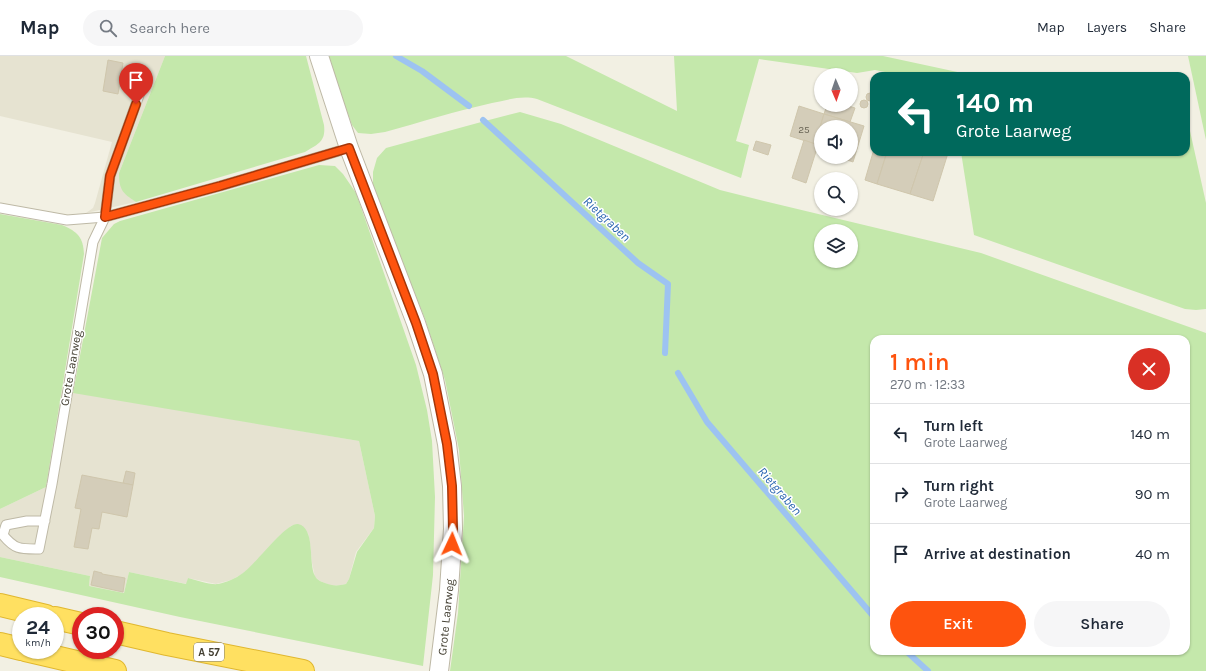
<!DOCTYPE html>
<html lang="en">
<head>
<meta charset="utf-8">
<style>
	body { margin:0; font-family:Karla,sans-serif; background:#f6f6f7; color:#1f2937; height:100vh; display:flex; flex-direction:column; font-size:15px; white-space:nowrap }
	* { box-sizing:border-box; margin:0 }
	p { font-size:13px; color:#747a83 }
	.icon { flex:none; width:22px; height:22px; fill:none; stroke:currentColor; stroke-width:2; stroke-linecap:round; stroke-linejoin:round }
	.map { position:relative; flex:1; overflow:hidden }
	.side { position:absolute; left:870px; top:279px; width:320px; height:320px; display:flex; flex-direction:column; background:#fff; border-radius:12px; box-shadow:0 1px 3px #0004 }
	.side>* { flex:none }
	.hud { position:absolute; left:870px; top:16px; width:320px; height:84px; border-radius:12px; box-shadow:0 1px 3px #0004; background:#00695c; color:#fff; overflow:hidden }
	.needle { width:26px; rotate:178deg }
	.buttons { position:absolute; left:814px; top:12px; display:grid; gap:8px }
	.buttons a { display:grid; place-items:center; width:44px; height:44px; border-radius:50%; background:#fff; box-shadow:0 1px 3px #0004; font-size:20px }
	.speed { position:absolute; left:12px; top:551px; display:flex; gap:8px; font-size:20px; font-weight:700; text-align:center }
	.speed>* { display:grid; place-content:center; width:52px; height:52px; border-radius:50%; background:#fff; box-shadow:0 1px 3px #0004; line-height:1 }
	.speed small { font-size:10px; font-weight:400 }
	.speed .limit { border:6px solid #d22; background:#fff; color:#111 }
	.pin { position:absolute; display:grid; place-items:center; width:34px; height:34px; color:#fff; margin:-41px -17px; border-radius:50% 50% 50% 0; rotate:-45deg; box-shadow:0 0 4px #0007 }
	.pin .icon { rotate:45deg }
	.me { position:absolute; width:44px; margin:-22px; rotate:2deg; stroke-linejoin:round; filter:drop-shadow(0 0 3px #0008) }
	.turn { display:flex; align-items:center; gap:14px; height:84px; padding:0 20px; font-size:18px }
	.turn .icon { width:52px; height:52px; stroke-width:2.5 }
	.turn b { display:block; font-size:28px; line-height:34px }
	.round { display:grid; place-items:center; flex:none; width:42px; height:42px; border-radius:21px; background:#f6f6f7 }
	.overview { display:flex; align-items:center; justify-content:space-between; height:68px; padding:0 20px }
	h1 { font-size:24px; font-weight:600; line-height:30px; color:#fe530e }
	.cta { display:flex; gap:8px; margin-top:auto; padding:8px 20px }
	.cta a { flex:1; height:46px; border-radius:24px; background:#fe530e; color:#fff; font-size:16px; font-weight:600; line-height:46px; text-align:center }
	.cta a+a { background:#f6f6f7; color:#1f2937 }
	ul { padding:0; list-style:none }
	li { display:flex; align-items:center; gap:12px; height:60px; padding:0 20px; border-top:1px solid #e0e1e3 }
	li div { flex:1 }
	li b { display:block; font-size:15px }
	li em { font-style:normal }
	header { display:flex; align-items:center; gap:24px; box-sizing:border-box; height:56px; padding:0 20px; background:#fff; border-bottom:1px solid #e0e1e3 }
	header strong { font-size:19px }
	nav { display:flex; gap:22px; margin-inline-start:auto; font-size:14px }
	.search { width:280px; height:36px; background:#f6f6f7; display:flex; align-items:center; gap:10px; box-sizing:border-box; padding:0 14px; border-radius:22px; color:#747a83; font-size:15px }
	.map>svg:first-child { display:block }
	.residential { fill:#e6e3d1 }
	.green { fill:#c4e8ab; fill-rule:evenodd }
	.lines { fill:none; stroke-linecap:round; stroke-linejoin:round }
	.stream { stroke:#9dc3f1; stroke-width:6 }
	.building { fill:#d4cdb9; stroke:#cfc6ac }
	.lane-casing { stroke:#beb9a6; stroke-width:11 }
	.street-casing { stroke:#beb9a6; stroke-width:20 }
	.highway-casing { stroke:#e0b72f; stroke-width:24 }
	.lane { stroke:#fff; stroke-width:9 }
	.street { stroke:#fff; stroke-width:18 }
	.highway { stroke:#ffe061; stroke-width:22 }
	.route-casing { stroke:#a53609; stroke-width:10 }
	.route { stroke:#fe530e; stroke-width:7 }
	.labels { text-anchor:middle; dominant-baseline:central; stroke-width:3; stroke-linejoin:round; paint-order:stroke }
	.number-label { font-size:10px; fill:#686354 }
	.shield { fill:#fff; stroke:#7c7970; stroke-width:1 }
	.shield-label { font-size:11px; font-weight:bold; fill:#444033 }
	.street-label { font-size:12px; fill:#444033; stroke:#fff }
	.water-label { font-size:13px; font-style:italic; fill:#2b66b1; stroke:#fff }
</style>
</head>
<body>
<header>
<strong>Map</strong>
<div class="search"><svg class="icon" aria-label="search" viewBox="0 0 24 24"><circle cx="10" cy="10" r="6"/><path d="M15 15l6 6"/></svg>Search here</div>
<nav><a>Map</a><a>Layers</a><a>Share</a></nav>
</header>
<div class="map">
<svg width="1206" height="615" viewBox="0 0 1206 615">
	<rect width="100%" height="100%" fill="#f2f0e3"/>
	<g class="residential">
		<path d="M0 0H165L119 117 128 140 136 146 86 157 93 152 95 147 112 86 0 60Z"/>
		<path d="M62 334 359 385 375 460 374 472 356 496 349 523 346 528 341 529 332 530 320 525 315 521 312 507 310 487 308 477 297 468 291 470 275 484 262 500 244 517 231 524 216 528 188 522 187 528 129 516 124 537 89 530 90 520 0 501V453L46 431Z"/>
	</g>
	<g class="green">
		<path d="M165 0H306L324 69C326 86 318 88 305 96L136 146C122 137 119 133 119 117Z"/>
		<path d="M327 0H566L677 55 674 0H883L976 20H905L875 14 857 17 759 3 736 85 749 89 741 122 537 43C522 39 507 44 492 47 456 55 421 66 385 76L371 78 358 77 352 69Z"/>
		<path d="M1188 0H1206V84Z"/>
		<path d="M520 56 561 68 720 134 764 145 981 197 1206 277V615H450L458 557 464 460 459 394 445 324 425 263 386 165 373 133V116L377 102 386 92 485 65ZM821 175H851V205H821ZM874 283H1186V595H874Z"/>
		<path d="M1186 65 1188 66 1206 147V253L1196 254 1185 253 974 179 961 96H1186Z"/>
		<path d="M319 109 335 110 343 118 356 137 416 309 427 354 432 385 435 441 433 519 423 610 180 561 0 521V501L90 520 89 530 124 537 129 516 186 528 188 522C196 524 210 529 218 528 227 526 235 523 243 517 255 509 286 466 298 468 316 472 308 507 315 520 317 524 322 526 325 527 332 530 338 530 346 528L349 523 357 496 374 472 375 460 359 385 73 337 102 182 114 168 120 165Z"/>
		<path d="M0 158 62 169C78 176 83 181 84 198L46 431 0 453Z"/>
	</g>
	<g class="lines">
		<g class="stream">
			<path d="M396 0 422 15 469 50"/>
			<path d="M483 64 638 207 668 228 665 297"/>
			<path d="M678 317 707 366 874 561"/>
			<path d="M906 595 928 615"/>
		</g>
	</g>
	<g class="building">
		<path d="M108 4 123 7 118 38 103 35Z"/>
		<circle cx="870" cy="41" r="4"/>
		<circle cx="864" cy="48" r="4"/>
		<path d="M827 49H845L855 52 850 66 824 58Z"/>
		<path d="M799 50 824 58 815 88 790 80Z"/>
		<path d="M824 58 864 70 853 106 839 101H851V71H821V90L815 88Z"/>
		<path d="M804 84 818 89 806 127 792 122Z"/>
		<path d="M756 85 771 89 768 99 753 94Z"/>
		<path d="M874 93V96H887L877 128 865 124Z"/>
		<path d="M887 96H924L910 138 877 128Z"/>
		<path d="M924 96H944L948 97 933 145 910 138Z"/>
		<path d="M126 415 135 417 133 429 123 427Z"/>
		<path d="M82 419 133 429 127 461 102 456 99 473 92 472 88 493 74 491 81 453 75 452Z"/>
		<path d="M94 515 102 517V518L125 522 123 536 91 529Z"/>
	</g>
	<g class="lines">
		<g class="lane-casing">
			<g id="lane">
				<path d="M0 152 67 164 105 161 220 130 349 92"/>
				<path d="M45 465H27L6 469 3 479C15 494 21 493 39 493L52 428 93 186 105 161 110 120 146 20"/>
			</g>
		</g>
		<g class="street-casing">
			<path id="street" d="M319 0 349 92 416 267 433 318 447 388 452 430 453 473 449 534 439 615"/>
		</g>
		<g class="highway-casing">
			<g id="highway">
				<path d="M0 549 46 560"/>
				<path d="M55 562 81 568"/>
				<path d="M115 576 167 588 303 615"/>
				<path d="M0 588 21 593"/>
				<path d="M25 594 115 615"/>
			</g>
		</g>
		<use href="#lane" class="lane"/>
		<use href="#street" class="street"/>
		<use href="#highway" class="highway"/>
	</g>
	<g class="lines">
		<g class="route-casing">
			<path id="route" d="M136 48 110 120 105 161 220 130 349 92 416 267 433 318 447 388 452 430 453 473 452 488"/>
		</g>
		<use href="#route" class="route"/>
	</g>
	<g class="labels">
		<g class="number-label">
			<text x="804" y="74">25</text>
		</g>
		<rect class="shield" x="194" y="587" width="30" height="18" rx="3"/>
		<g class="shield-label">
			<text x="209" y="596">A 57</text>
		</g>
		<g class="street-label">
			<text transform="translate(71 312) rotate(-80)">Grote Laarweg</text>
			<text transform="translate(446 561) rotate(-84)">Grote Laarweg</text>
		</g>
		<g class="water-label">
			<text transform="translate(607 163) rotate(43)">Rietgraben</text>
			<text transform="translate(780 435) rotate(49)">Rietgraben</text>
		</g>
	</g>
</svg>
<div class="buttons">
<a><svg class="needle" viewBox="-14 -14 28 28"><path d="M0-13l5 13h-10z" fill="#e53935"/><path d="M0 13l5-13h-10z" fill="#747a83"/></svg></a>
<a><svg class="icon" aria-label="sound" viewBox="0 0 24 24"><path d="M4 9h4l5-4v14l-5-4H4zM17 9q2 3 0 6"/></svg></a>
<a><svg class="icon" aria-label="search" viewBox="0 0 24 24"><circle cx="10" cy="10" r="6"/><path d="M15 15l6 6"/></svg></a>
<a><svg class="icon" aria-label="layers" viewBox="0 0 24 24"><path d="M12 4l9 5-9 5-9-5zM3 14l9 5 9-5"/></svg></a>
</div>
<div class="speed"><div>24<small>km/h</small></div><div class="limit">30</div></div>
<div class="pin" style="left:136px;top:48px;background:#d93025"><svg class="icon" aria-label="arrive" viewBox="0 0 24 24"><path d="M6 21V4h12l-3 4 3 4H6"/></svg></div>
<svg class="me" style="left:452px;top:488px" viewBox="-20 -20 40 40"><path d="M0-17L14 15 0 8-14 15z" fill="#fe530e" stroke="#fff" stroke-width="4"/></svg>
<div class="hud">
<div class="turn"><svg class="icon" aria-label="left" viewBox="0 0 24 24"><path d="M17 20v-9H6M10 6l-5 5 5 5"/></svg><div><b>140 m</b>Grote Laarweg</div></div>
</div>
<section class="side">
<div class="overview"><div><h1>1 min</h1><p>270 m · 12:33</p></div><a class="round" style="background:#d93025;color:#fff"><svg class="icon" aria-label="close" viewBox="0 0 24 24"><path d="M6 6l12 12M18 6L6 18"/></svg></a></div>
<ul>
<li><svg class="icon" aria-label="left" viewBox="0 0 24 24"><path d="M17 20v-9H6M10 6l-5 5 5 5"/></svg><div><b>Turn left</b><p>Grote Laarweg</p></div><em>140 m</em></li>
<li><svg class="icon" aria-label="right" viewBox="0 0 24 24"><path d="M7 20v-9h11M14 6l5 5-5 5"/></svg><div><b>Turn right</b><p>Grote Laarweg</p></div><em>90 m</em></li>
<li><svg class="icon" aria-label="arrive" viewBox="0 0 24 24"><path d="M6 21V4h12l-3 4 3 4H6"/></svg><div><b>Arrive at destination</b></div><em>40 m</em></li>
</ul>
<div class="cta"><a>Exit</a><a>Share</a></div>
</section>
</div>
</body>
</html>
